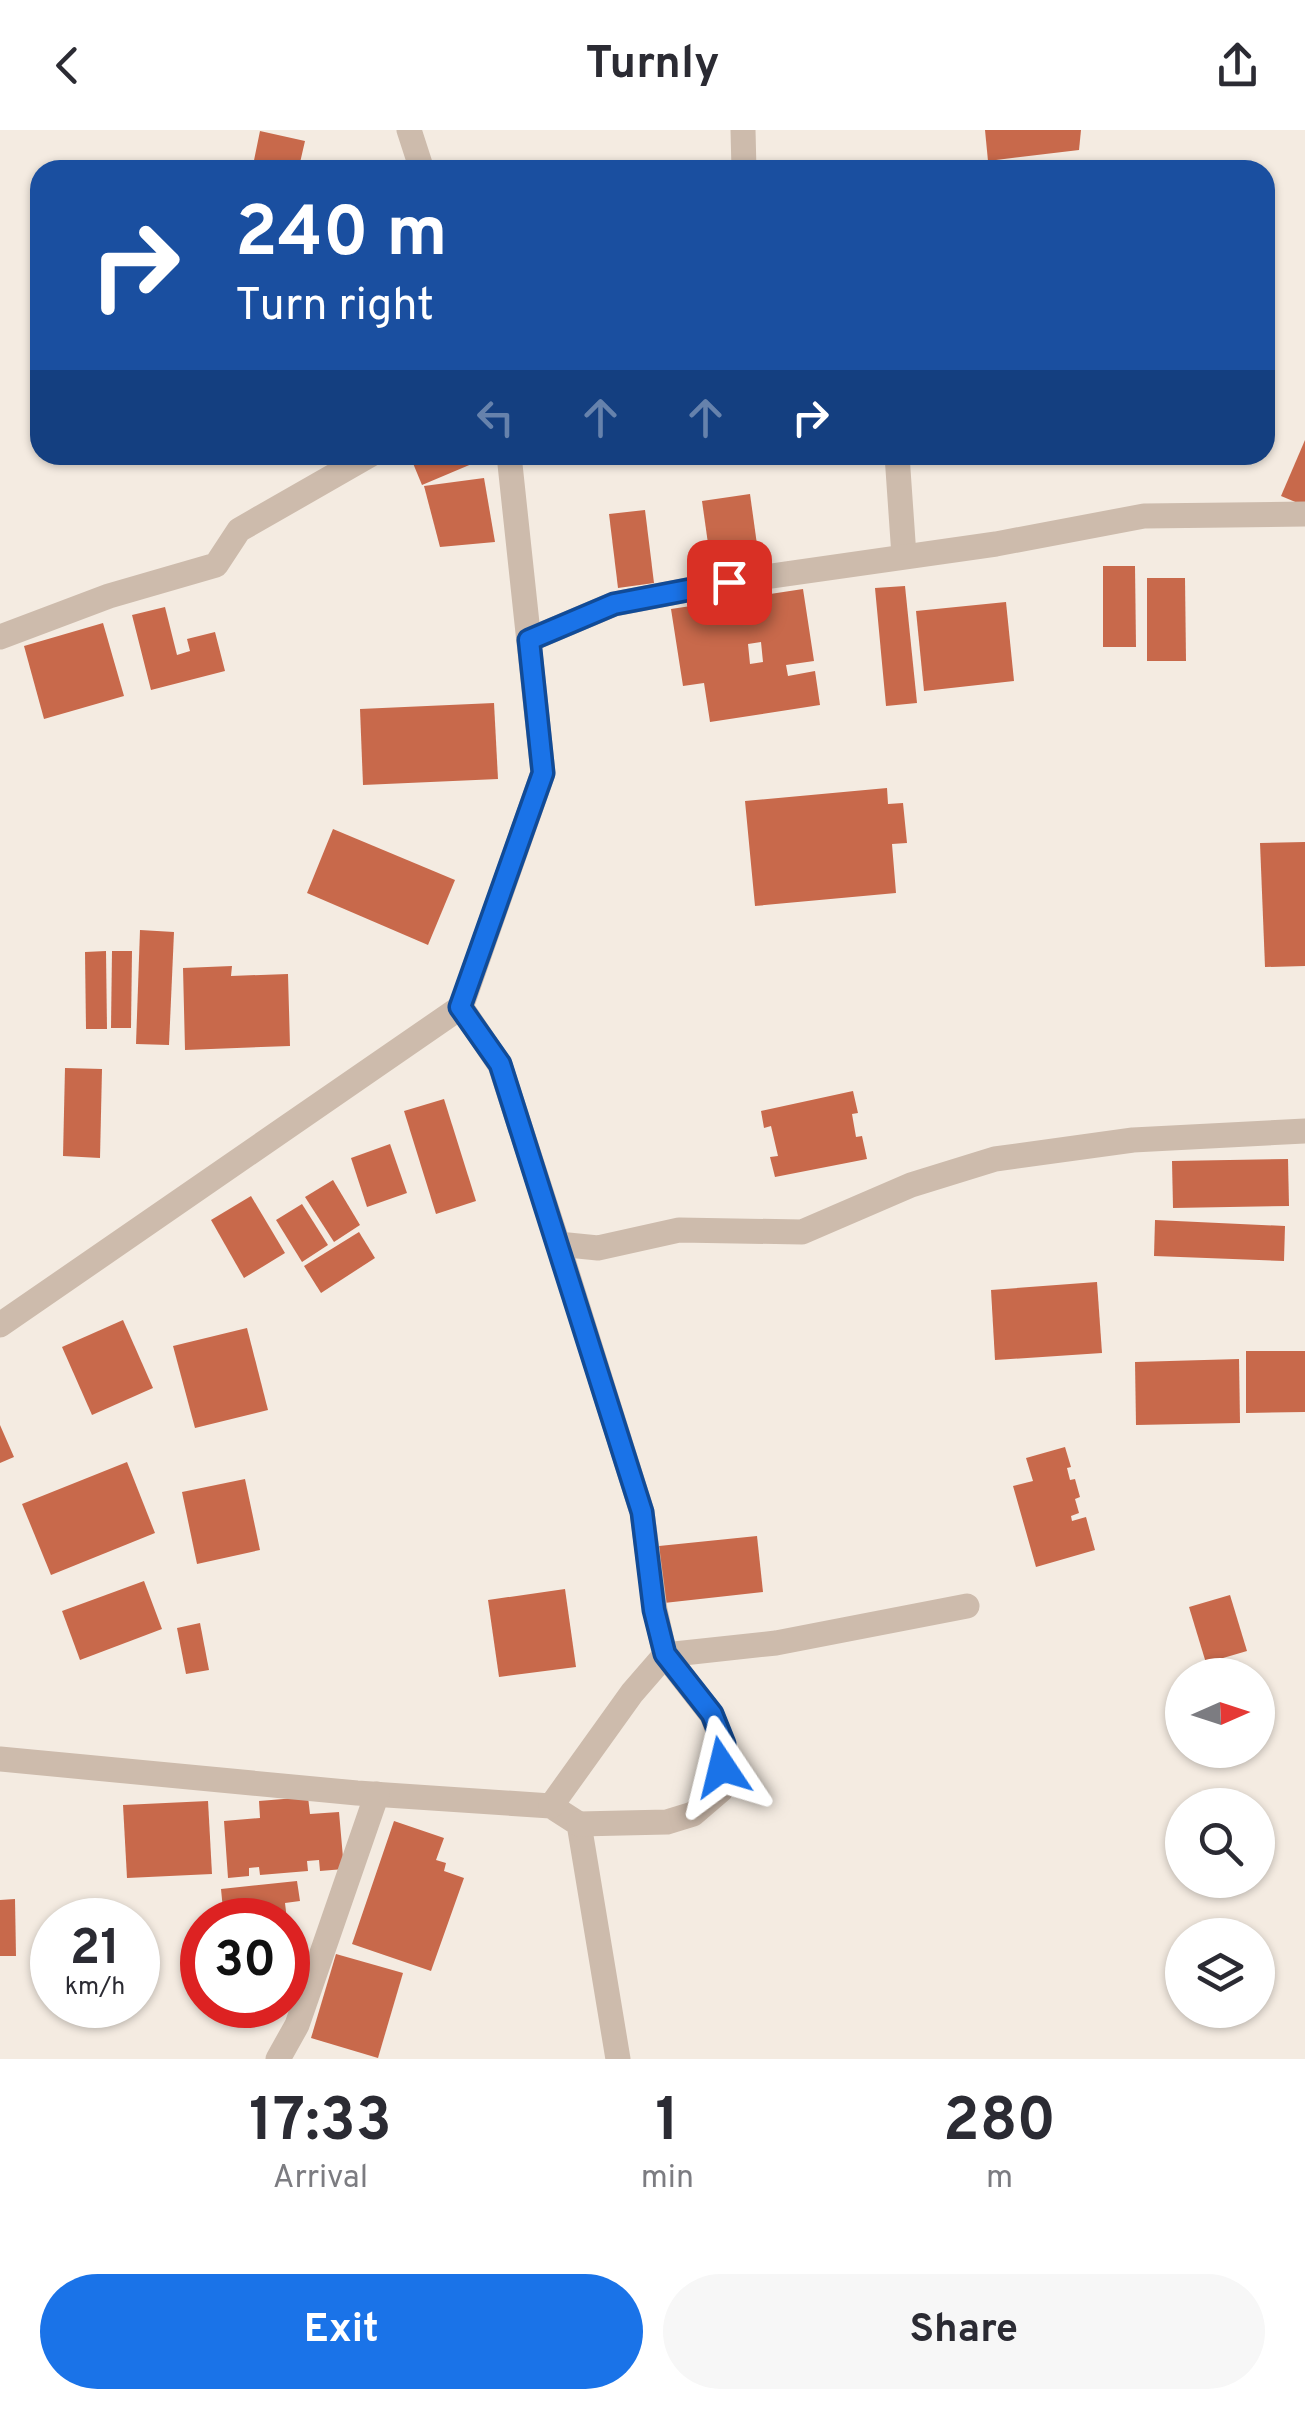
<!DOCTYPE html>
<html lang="en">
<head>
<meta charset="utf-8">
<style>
	body { margin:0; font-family:Overpass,sans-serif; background:#f7f7f7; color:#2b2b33; height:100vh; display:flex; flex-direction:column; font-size:38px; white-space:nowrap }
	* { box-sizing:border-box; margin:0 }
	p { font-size:32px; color:#7c7c81 }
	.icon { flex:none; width:55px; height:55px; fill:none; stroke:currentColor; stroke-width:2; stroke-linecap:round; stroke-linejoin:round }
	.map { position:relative; height:1929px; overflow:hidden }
	.panel { display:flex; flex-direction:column; background:#fff; flex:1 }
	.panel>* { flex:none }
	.banner { position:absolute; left:30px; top:30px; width:1245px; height:305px; border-radius:30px; box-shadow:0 2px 8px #0004; background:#1a4fa0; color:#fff; overflow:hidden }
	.needle { width:65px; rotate:87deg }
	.fabs { position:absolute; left:1165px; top:1528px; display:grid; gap:20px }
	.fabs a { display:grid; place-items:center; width:110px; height:110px; border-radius:50%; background:#fff; box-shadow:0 2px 8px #0004; font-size:50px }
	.speed { position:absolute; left:30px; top:1768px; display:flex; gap:20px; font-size:50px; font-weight:700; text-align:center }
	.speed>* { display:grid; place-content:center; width:130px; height:130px; border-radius:50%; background:#fff; box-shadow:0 2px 8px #0004; line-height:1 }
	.speed small { font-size:25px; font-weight:400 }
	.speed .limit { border:15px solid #d22; background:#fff; color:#111 }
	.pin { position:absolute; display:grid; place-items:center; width:85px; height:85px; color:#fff; margin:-42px; border-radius:20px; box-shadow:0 5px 15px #0006 }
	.me { position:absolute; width:110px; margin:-55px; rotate:350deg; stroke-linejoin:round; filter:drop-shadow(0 0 8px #0008) }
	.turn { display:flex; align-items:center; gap:35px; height:210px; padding:0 40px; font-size:45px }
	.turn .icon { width:130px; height:130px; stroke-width:2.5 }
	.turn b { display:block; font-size:70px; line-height:85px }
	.lanes { display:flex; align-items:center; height:95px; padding:0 40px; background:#0003; justify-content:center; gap:50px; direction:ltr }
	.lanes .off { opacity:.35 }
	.eta { display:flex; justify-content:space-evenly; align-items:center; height:170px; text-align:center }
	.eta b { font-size:60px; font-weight:700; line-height:70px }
	.primary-button { display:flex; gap:20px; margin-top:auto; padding:20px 40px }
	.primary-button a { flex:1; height:115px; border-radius:60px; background:#1a73e8; color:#fff; font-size:40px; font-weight:700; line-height:115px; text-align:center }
	.primary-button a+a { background:#f7f7f7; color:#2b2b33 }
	header { display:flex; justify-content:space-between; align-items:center; height:130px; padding:0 40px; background:#fff; font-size:45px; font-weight:700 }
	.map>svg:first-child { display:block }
	.building { fill:#c8694b; fill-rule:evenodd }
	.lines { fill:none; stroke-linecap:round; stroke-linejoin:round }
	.minor { stroke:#cdbbac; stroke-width:25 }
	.route-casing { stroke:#114b97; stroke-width:25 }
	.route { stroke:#1a73e8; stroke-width:18 }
</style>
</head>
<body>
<header><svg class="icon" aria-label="back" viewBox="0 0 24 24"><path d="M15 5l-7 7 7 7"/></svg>Turnly<svg class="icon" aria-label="share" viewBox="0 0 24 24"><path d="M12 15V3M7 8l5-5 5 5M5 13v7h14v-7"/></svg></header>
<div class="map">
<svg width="1305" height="1929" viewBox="0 0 1305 1929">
	<rect width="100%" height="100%" fill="#f4ebe1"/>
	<g class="building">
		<path d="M985 0H1081L1079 20 988 31Z"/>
		<path d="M260 1 305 11 299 37 307 40H252Z"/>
		<path d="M1305 310V376L1281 366Z"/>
		<path d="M414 325H493L422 355 410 326Z"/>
		<path d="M665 325H715L716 327 667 335Z"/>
		<path d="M484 348 495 412 440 417 424 356Z"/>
		<path d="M750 364 759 429 711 435 702 371Z"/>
		<path d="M645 380 654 453 618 458 609 384Z"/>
		<path d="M1103 436H1135L1136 517H1103Z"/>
		<path d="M1147 448H1185L1186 531H1147Z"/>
		<path d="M905 456 917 573 886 576 875 458Z"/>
		<path d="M803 459 814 531 786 535 788 546 815 541 820 575 710 592 704 553 683 556 671 479ZM761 512 763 532 750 534 748 514Z"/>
		<path d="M1006 472 1014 551 924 561 916 481Z"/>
		<path d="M165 477 177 525 190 521 187 509 215 502 225 541 151 560 132 485Z"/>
		<path d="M103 493 124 566 44 589 24 516Z"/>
		<path d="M494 573 498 649 363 655 360 579Z"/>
		<path d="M887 658 888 674 903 673 907 713 892 714 896 763 755 776 745 671Z"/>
		<path d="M333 699 455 750 428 815 307 763Z"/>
		<path d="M1305 712V836L1265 837 1260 713Z"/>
		<path d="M140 800 174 802 169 915 136 914Z"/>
		<path d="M106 821 107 899H86L85 822Z"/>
		<path d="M112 821H132L131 898H111Z"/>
		<path d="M232 836 231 846 288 844 290 916 185 920 183 838Z"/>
		<path d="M65 938 102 939 100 1028 63 1026Z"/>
		<path d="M853 961 858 983 852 984 856 1007 862 1006 867 1029 775 1047 770 1027 778 1026 771 996 764 998 761 981Z"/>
		<path d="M444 969 476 1071 436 1084 404 981Z"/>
		<path d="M390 1014 407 1063 367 1077 351 1028Z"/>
		<path d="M1288 1029 1289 1076 1173 1078 1172 1031Z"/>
		<path d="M333 1050 360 1095 334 1112 305 1067Z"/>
		<path d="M251 1066 285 1123 244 1148 211 1090Z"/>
		<path d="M302 1074 328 1115 302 1132 276 1090Z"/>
		<path d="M1155 1090 1285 1096 1284 1131 1154 1126Z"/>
		<path d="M359 1102 375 1128 321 1163 304 1136Z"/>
		<path d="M1097 1152 1102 1223 995 1230 991 1160Z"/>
		<path d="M123 1190 153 1258 92 1285 62 1217Z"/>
		<path d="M247 1198 268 1280 195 1298 173 1216Z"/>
		<path d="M1246 1221H1305V1282L1246 1283Z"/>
		<path d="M1239 1229 1240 1293 1136 1295 1135 1232Z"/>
		<path d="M0 1295 14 1327 0 1333Z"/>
		<path d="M1065 1317 1071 1337 1067 1338 1070 1350 1075 1349 1080 1367 1075 1369 1079 1383 1071 1386 1072 1391 1086 1387 1095 1420 1036 1437 1013 1356 1033 1351 1026 1328Z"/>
		<path d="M127 1332 155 1403 51 1445 22 1374Z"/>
		<path d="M245 1349 260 1420 197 1434 182 1362Z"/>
		<path d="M757 1406 763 1462 664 1473 659 1416Z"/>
		<path d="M144 1451 162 1499 80 1530 62 1481Z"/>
		<path d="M565 1459 576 1537 499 1547 488 1470Z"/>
		<path d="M1230 1465 1247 1521 1206 1533 1189 1477Z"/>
		<path d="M200 1493 209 1540 186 1544 177 1498Z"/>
		<path d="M308 1667 310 1684 339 1682 344 1739 320 1741 319 1730 307 1731 308 1741 260 1745 259 1737 249 1738V1746L228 1748 224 1691 260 1688 259 1671Z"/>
		<path d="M208 1671 212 1744 127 1748 123 1675Z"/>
		<path d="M394 1691 444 1708 436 1730 446 1733 444 1741 464 1748 431 1841 352 1814Z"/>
		<path d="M297 1751 300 1771 285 1773 287 1790H224L221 1759Z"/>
		<path d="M15 1769 16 1826H0V1770Z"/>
		<path d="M336 1824 403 1843 378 1928 311 1908Z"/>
	</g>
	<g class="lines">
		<g class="minor">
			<path d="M409 0 422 40"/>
			<path d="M743 0 744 40"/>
			<path d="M897 325 904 426"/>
			<path d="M0 507 109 466 216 435 239 400 370 325"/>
			<path d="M529 510 614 474 729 452 996 414 1144 386 1305 384"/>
			<path d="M461 877 500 935 558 1114 598 1118 679 1100 802 1102 911 1055 995 1029 1133 1010 1305 1001"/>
			<path d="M0 1195 461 877 543 643 509 325"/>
			<path d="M665 1525 776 1513 967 1476"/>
			<path d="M0 1629 357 1663 551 1676 579 1694 618 1929"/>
			<path d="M551 1676 632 1563 665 1525 655 1480 642 1382 558 1114"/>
			<path d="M579 1694 667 1692 693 1684 721 1660 723 1614 712 1585 665 1525"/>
			<path d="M278 1929 297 1895 377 1664"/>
		</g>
	</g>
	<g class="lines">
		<g class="route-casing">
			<path id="route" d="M722 1637 724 1614 712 1584 665 1524 654 1480 642 1382 500 934 460 877 543 643 529 510 614 474 729 452"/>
		</g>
		<use href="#route" class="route"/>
	</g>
</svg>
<div class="fabs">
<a><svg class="needle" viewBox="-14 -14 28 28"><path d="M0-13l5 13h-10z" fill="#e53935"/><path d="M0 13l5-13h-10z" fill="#7c7c81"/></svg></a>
<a><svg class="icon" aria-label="search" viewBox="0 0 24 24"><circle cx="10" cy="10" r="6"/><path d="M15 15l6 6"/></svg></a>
<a><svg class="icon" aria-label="layers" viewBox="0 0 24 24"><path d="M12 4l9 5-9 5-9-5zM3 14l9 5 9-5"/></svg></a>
</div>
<div class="speed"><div>21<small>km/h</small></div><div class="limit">30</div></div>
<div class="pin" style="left:729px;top:452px;background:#d93025"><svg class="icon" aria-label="arrive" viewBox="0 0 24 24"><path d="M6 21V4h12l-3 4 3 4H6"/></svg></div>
<svg class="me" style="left:722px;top:1637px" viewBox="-20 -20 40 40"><path d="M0-17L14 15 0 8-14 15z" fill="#1a73e8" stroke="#fff" stroke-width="4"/></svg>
<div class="banner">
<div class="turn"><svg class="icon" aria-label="right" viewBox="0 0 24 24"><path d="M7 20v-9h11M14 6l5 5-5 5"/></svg><div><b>240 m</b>Turn right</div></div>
<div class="lanes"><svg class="icon off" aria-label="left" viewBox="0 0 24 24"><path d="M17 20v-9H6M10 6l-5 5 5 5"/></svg><svg class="icon off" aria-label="ahead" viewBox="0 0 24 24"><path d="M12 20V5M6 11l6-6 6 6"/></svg><svg class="icon off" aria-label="ahead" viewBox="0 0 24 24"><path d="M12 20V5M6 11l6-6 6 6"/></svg><svg class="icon" aria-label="right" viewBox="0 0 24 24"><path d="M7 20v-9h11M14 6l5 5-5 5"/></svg></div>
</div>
</div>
<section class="panel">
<div class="eta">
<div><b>17:33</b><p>Arrival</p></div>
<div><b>1</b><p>min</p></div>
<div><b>280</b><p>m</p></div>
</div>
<div class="primary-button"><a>Exit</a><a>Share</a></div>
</section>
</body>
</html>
